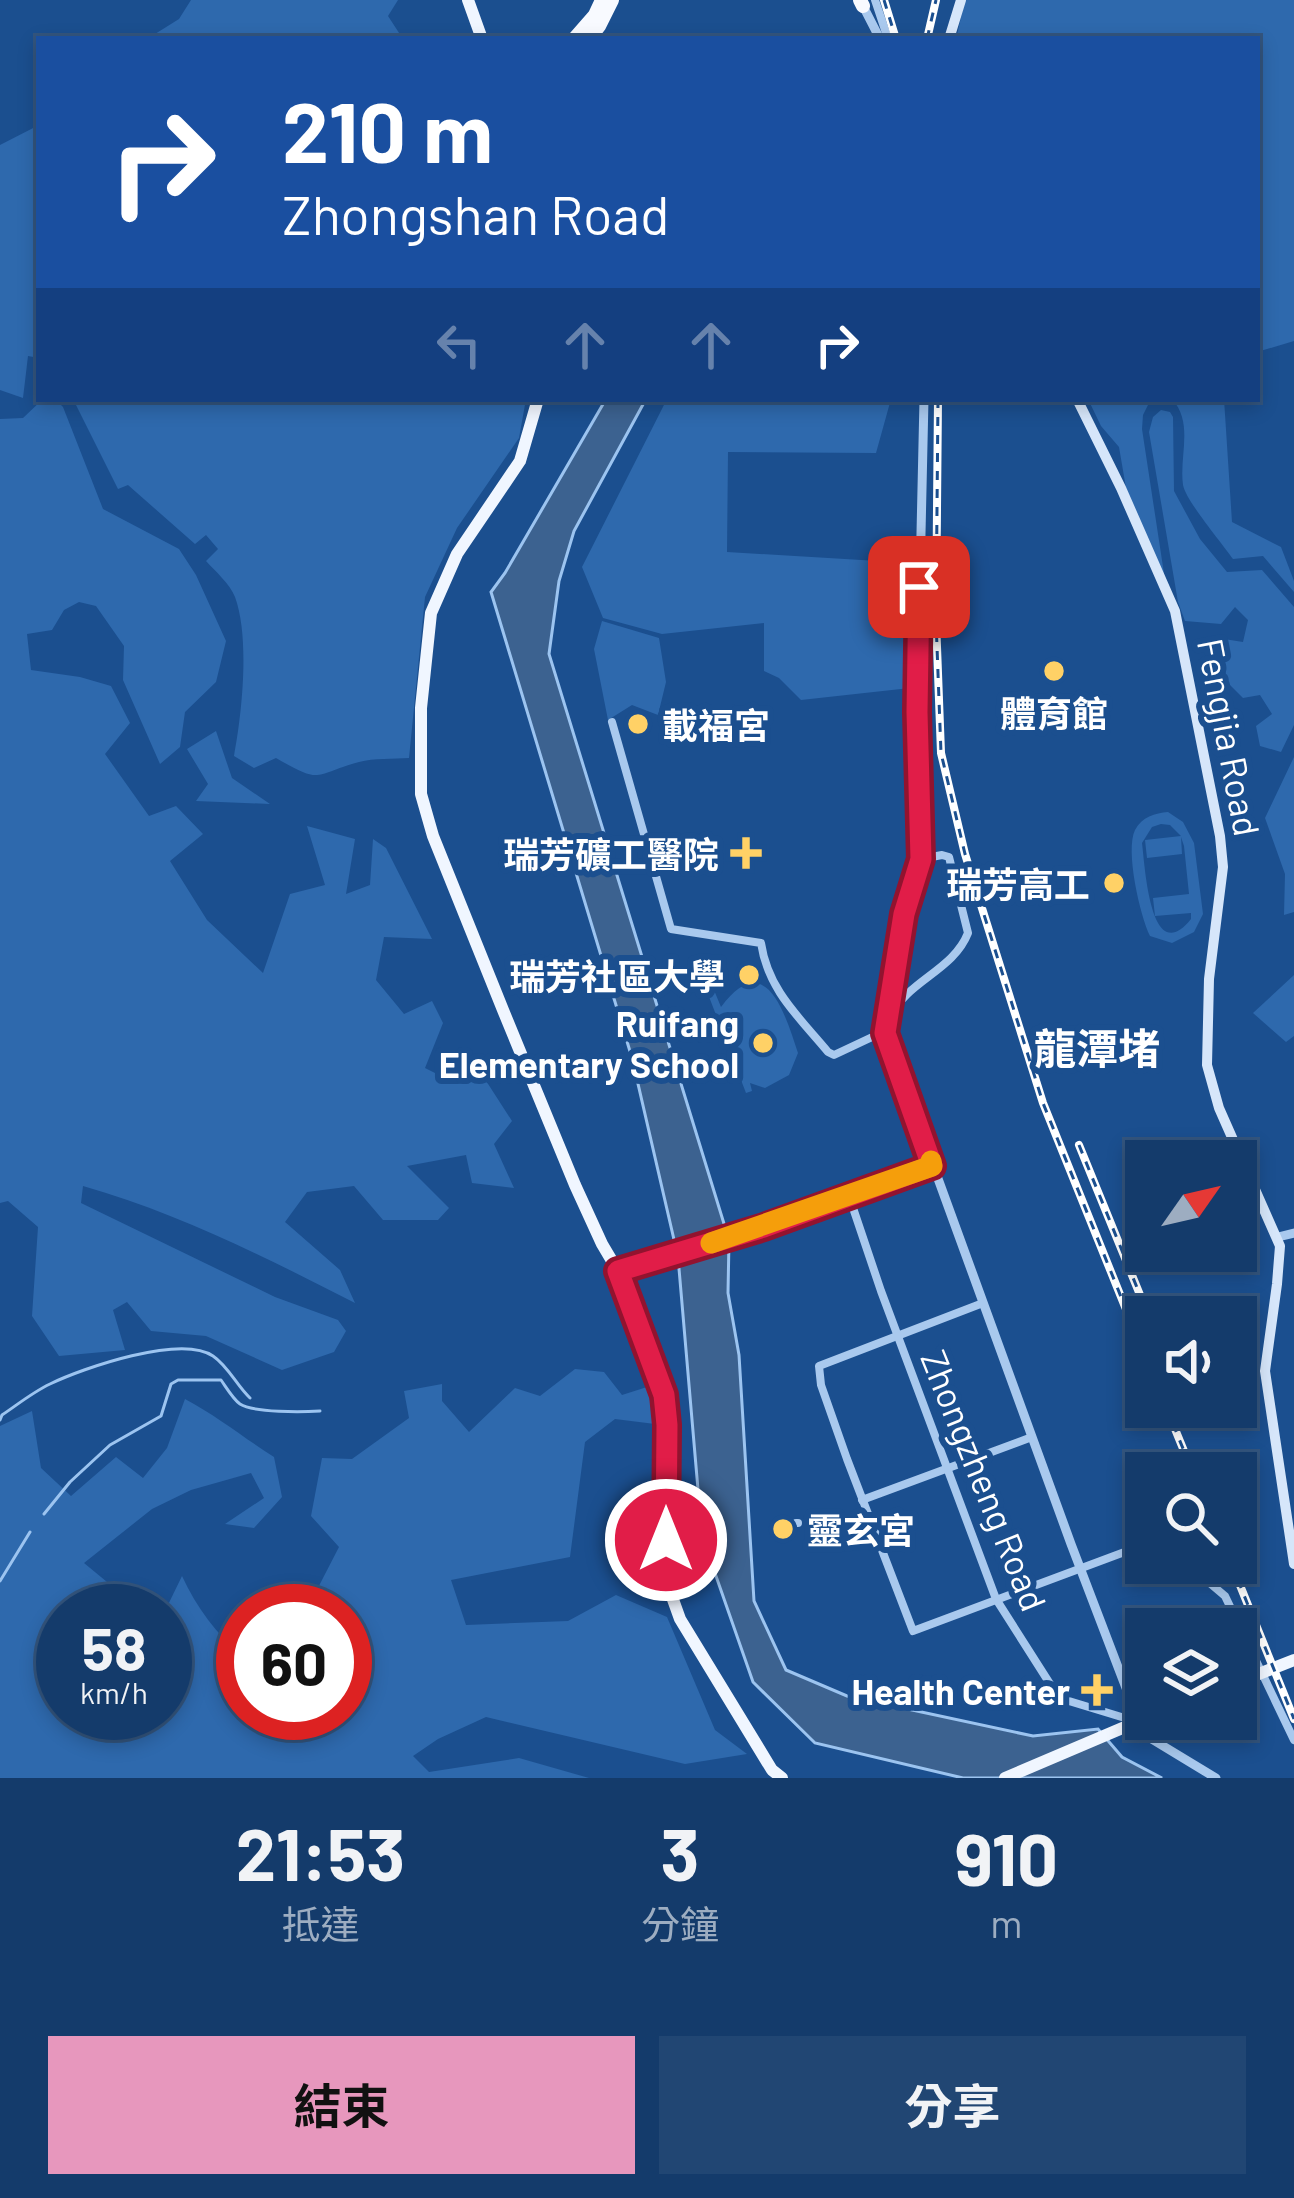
<!DOCTYPE html>
<html lang="zh-TW">
<head>
<meta charset="utf-8">
<style>
	body { margin:0; font-family:Barlow,"Noto Sans TC",sans-serif; background:#214673; color:#f1f3f6; height:100vh; display:flex; flex-direction:column; font-size:45px; white-space:nowrap }
	* { box-sizing:border-box; margin:0 }
	p { font-size:39px; color:#9dadc1 }
	.icon { flex:none; width:66px; height:66px; fill:none; stroke:currentColor; stroke-width:2; stroke-linecap:round; stroke-linejoin:round }
	.map { position:relative; height:1778px; overflow:hidden }
	.panel { display:flex; flex-direction:column; background:#143b6b; flex:1 }
	.panel>* { flex:none }
	.guide { position:absolute; left:36px; top:36px; width:1224px; height:366px; border-radius:0px; box-shadow:0 6px 18px #0003,0 0 0 3px #33557e; background:#1a4fa0; color:#fff; overflow:hidden }
	.needle { width:78px; rotate:56deg }
	.controls { position:absolute; left:1125px; top:1140px; display:grid; gap:24px }
	.controls a { display:grid; place-items:center; width:132px; height:132px; border-radius:0px; background:#143b6b; box-shadow:0 6px 18px #0003,0 0 0 3px #33557e; font-size:60px }
	.speed { position:absolute; left:36px; top:1584px; display:flex; gap:24px; font-size:60px; font-weight:700; text-align:center }
	.speed>* { display:grid; place-content:center; width:156px; height:156px; border-radius:50%; background:#143b6b; box-shadow:0 6px 18px #0003,0 0 0 3px #33557e; line-height:1 }
	.speed small { font-size:30px; font-weight:400 }
	.speed .limit { border:18px solid #d22; background:#fff; color:#111 }
	.pin { position:absolute; display:grid; place-items:center; width:102px; height:102px; color:#fff; margin:-51px; border-radius:24px; box-shadow:0 6px 18px #0006 }
	.me { position:absolute; width:132px; margin:-66px; rotate:0deg; stroke-linejoin:round; filter:drop-shadow(0 0 9px #0008) }
	.turn { display:flex; align-items:center; gap:42px; height:252px; padding:0 48px; font-size:54px }
	.turn .icon { width:156px; height:156px; stroke-width:2.5 }
	.turn b { display:block; font-size:84px; line-height:102px }
	.lanes { display:flex; align-items:center; height:114px; padding:0 48px; background:#0003; justify-content:center; gap:60px; direction:ltr }
	.lanes .off { opacity:.35 }
	.eta { display:flex; justify-content:space-evenly; align-items:center; height:204px; text-align:center }
	.eta b { font-size:72px; font-weight:700; line-height:84px }
	.button { display:flex; gap:24px; margin-top:auto; padding:24px 48px }
	.button a { flex:1; height:138px; border-radius:0px; background:#e797bd; color:#111; font-size:48px; font-weight:700; line-height:138px; text-align:center }
	.button a+a { background:#214673; color:#f1f3f6 }
	.map>svg:first-child { display:block }
	.green { fill:#2e69ad; fill-rule:evenodd }
	.water { fill:#3c6290; stroke:#9cc4f0; stroke-width:3 }
	.lines { fill:none; stroke-linecap:round; stroke-linejoin:round }
	.stream { stroke:#9cc4f0; stroke-width:3 }
	.minor { stroke:#a9c9ee; stroke-width:8 }
	.tertiary { stroke:#a9c9ee; stroke-width:9 }
	.secondary { stroke:#d6e6fa; stroke-width:10 }
	.primary { stroke:#f0f6ff; stroke-width:12 }
	.trunk { stroke:#f8faff; stroke-width:14 }
	.rail-casing { stroke:#fff; stroke-width:8 }
	.rail { stroke:#1b4f8f; stroke-width:3; stroke-dasharray:9; stroke-linecap:butt }
	.route-casing { stroke:#92132f; stroke-width:30 }
	.route { stroke:#e11d48; stroke-width:21 }
	.slow { stroke:#f59e0b; stroke-width:21 }
	.poi-dot { fill:#ffd166; stroke:#1b4f8f; stroke-width:4.5 }
	.labels { text-anchor:middle; dominant-baseline:central; stroke-width:12; stroke-linejoin:round; paint-order:stroke }
	.poi-label { font-size:36px; font-weight:bold; fill:#fff; stroke:#1b4f8f; text-anchor:end }
	.street-label { font-size:36px; fill:#fff; stroke:#1b4f8f }
	.quarter-label { font-size:42px; font-weight:bold; fill:#fff; stroke:#1b4f8f }
</style>
</head>
<body>
<div class="map">
<svg width="1294" height="1778" viewBox="0 0 1294 1778">
	<rect width="100%" height="100%" fill="#1b4f8f"/>
	<g class="green">
		<path d="M191 0H398L388 16 403 39H147L179 19Z"/>
		<path d="M965 0H1294V341L1257 352V39H956Z"/>
		<path d="M39 125V358L28 356 23 398 0 390V145Z"/>
		<path d="M43 399H55L63 407 103 509 179 549 196 575 226 641 216 682 185 712 180 747 160 764 123 680 124 646 96 606 79 602 64 610 52 630 27 634 31 670 80 677 111 686 130 723 105 754 149 816 176 806 203 834 170 861 207 920 263 973 290 894 325 885 307 826 355 839 346 894 370 885 373 839 386 848 432 939 384 937 376 980 404 1014 432 1001 443 1023 425 1068 445 1078 472 1059 512 1121 494 1144 514 1188 472 1183 466 1155 407 1166 449 1208 438 1220H383L354 1186 307 1192 285 1222 340 1270 355 1303C267 1258 178 1213 83 1186L81 1203 275 1297 338 1320 346 1331 334 1352 282 1370 206 1336 151 1331 127 1302 113 1310 125 1350 59 1356 32 1316 38 1227 8 1201 0 1203V419L23 418Z"/>
		<path d="M73 399H526L519 438 457 528 425 597 409 758C393 759 374 758 359 762 312 775 323 785 276 758L254 768 234 756C242 714 250 638 235 597 230 584 215 571 206 561L218 549 206 535 195 544 128 485 118 489Z"/>
		<path d="M667 399H891L876 453 728 452 727 552 911 563 910 688 801 700 779 678 764 671V623L662 634 603 618 582 567Z"/>
		<path d="M1088 399H1151L1143 415 1142 429 1165 580 1126 488 1119 447 1101 426Z"/>
		<path d="M1172 399H1224L1232 522 1281 547 1294 581V592L1263 556 1233 559C1222 543 1186 501 1183 485 1179 456 1194 423 1172 399Z"/>
		<path d="M1161 410 1170 412 1173 417 1174 491 1200 539 1227 572 1262 570 1294 607V725L1281 752 1260 746 1256 726 1272 714 1260 695 1243 698 1226 681 1224 639 1243 642 1248 620 1235 607 1221 624 1185 621 1178 602 1149 432 1153 417Z"/>
		<path d="M602 621 659 638 666 682 658 715 632 705 608 720 594 649Z"/>
		<path d="M216 731 232 778 270 804 196 801 208 784 187 749Z"/>
		<path d="M1294 757V912L1284 915 1285 874 1265 818Z"/>
		<path d="M1168 812 1183 822 1194 843 1203 914 1194 932 1172 943 1150 936C1140 916 1125 850 1135 830 1142 817 1155 813 1168 812ZM1161 824 1170 825 1181 836 1145 840 1147 858 1182 854 1181 837 1184 846 1189 894 1153 898 1155 916 1191 913V919C1150 970 1145 865 1142 843L1152 827Z"/>
		<path d="M704 966 721 1007C766 947 785 1014 798 1053L789 1075 765 1088 750 1083 752 1091 746 1093 698 968Z"/>
		<path d="M1294 975V1036L1286 1042 1253 1013Z"/>
		<path d="M575 1369 604 1372 622 1395 647 1387 655 1424 615 1419 585 1442 570 1557 451 1580 466 1625 568 1621 616 1595 667 1617 715 1730 747 1754 685 1764 486 1717 438 1739 413 1756 429 1772 519 1758 589 1778H0V1426L32 1411 41 1468 71 1496 116 1457 143 1478 167 1448 185 1399C217 1416 244 1438 274 1457L282 1497 254 1528 225 1524 264 1498 251 1473 191 1490 152 1509 84 1563 118 1591 124 1609 85 1601 63 1611V1713H165V1611L182 1576C197 1608 216 1634 243 1656V1713H345V1611H306L339 1547 311 1516 322 1458 352 1459 409 1418 404 1391 442 1384V1401L469 1432 515 1388 540 1396Z"/>
	</g>
	<path class="water" d="M606 399H646L574 531 559 581 549 654 729 1240 728 1293 739 1355 754 1601 786 1670 847 1696 1033 1736 1098 1729 1122 1757 1162 1778H963L815 1743 753 1682 702 1536 678 1257 632 1058 491 592 505 573Z"/>
	<g class="lines">
		<g class="stream">
			<path d="M0 1420 2 1415C17 1405 33 1392 50 1384 83 1368 181 1334 213 1356 228 1366 237 1386 250 1398"/>
			<path d="M44 1514 70 1482 110 1445 161 1416 171 1384 178 1380H221C226 1387 233 1399 240 1404 254 1413 303 1412 320 1411"/>
			<path d="M0 1581 30 1532"/>
		</g>
		<g class="minor">
			<path d="M875 0 888 39"/>
			<path d="M612 722 671 929 761 943C768 990 799 1017 828 1052L834 1055 885 1031"/>
			<path d="M890 1017C908 980 953 971 968 933L949 857 942 855 921 859"/>
			<path d="M849 1196 881 1291 996 1599 1059 1698 1138 1722"/>
			<path d="M618 1271 764 1227 932 1166"/>
			<path d="M983 1303 819 1366 821 1385 847 1459 913 1631 1146 1544"/>
			<path d="M862 1500 1032 1437"/>
			<path d="M796 1523H798"/>
			<path d="M1186 1563 1225 1596 1294 1740"/>
			<path d="M644 1584 666 1582"/>
		</g>
		<g class="tertiary">
			<path d="M863 6 880 39"/>
			<path d="M924 399 917 712 921 859 905 914 885 1033 1071 1544 1139 1722 1150 1738 1216 1778"/>
			<path d="M1278 1237 1294 1233"/>
		</g>
		<g class="secondary">
			<path d="M949 39 961 0"/>
			<path d="M1077 399 1121 488 1175 611 1220 836 1223 867 1209 979 1207 1065 1219 1108 1280 1246 1277 1284 1265 1371 1294 1564"/>
		</g>
		<g class="primary">
			<path d="M468 0 482 39"/>
			<path d="M538 399 520 461 457 554 431 613 421 708V794L433 836 503 1010 575 1185 602 1244 618 1271 664 1395 667 1425 666 1580 680 1619 772 1770 782 1778"/>
			<path d="M1236 1683 1294 1660"/>
			<path d="M1005 1778 1146 1718"/>
		</g>
		<g class="trunk">
			<path d="M860 0 863 6"/>
			<path d="M574 39 595 15 602 0"/>
			<path d="M589 39 599 26 612 0"/>
		</g>
		<g class="rail-casing">
			<g id="rail">
				<path d="M884 0 896 39"/>
				<path d="M927 39 936 0"/>
				<path d="M938 399 936 620 941 753 965 854 1043 1103 1146 1359"/>
				<path d="M1079 1145 1149 1317"/>
				<path d="M1166 1407 1193 1473"/>
				<path d="M1231 1563 1294 1719"/>
			</g>
		</g>
		<use href="#rail" class="rail"/>
	</g>
	<g class="lines">
		<g class="route-casing">
			<path id="route" d="M666 1540 667 1425 664 1395 618 1271 764 1227 932 1166 885 1033 904 914 921 859 917 712 919 587"/>
		</g>
		<use href="#route" class="route"/>
		<path class="slow" d="M711 1243 932 1166 931 1161"/>
	</g>
	<g class="poi-dot">
		<circle cx="1054" cy="671" r="12"/>
		<circle cx="638" cy="724" r="12"/>
		<path d="M740 835h12v12h12v12h-12v12h-12v-12h-12v-12h12z"/>
		<circle cx="1114" cy="883" r="12"/>
		<circle cx="749" cy="975" r="12"/>
		<circle cx="763" cy="1043" r="12"/>
		<circle cx="783" cy="1529" r="12"/>
		<path d="M1091 1672h12v12h12v12h-12v12h-12v-12h-12v-12h12z"/>
	</g>
	<g class="labels">
		<g class="poi-label">
			<text x="1054" y="712" text-anchor="middle">體育館</text>
			<text x="662" y="724" text-anchor="start">載福宮</text>
			<text x="719" y="853">瑞芳礦工醫院</text>
			<text x="1090" y="883">瑞芳高工</text>
			<text x="725" y="975">瑞芳社區大學</text>
			<text x="739" y="1022">Ruifang<tspan x="739" dy="41">Elementary School</tspan></text>
			<text x="807" y="1529" text-anchor="start">靈玄宮</text>
			<text x="1070" y="1690">Health Center</text>
		</g>
		<g class="street-label">
			<text transform="translate(1230 737) rotate(79)">Fengjia Road</text>
			<text transform="translate(985 1480) rotate(68)">Zhongzheng Road</text>
		</g>
		<g class="quarter-label">
			<text x="1097" y="1047">龍潭堵</text>
		</g>
	</g>
</svg>
<div class="controls">
<a><svg class="needle" viewBox="-14 -14 28 28"><path d="M0-13l5 13h-10z" fill="#e53935"/><path d="M0 13l5-13h-10z" fill="#9dadc1"/></svg></a>
<a><svg class="icon" aria-label="sound" viewBox="0 0 24 24"><path d="M4 9h4l5-4v14l-5-4H4zM17 9q2 3 0 6"/></svg></a>
<a><svg class="icon" aria-label="search" viewBox="0 0 24 24"><circle cx="10" cy="10" r="6"/><path d="M15 15l6 6"/></svg></a>
<a><svg class="icon" aria-label="layers" viewBox="0 0 24 24"><path d="M12 4l9 5-9 5-9-5zM3 14l9 5 9-5"/></svg></a>
</div>
<div class="speed"><div>58<small>km/h</small></div><div class="limit">60</div></div>
<div class="pin" style="left:919px;top:587px;background:#d93025"><svg class="icon" aria-label="arrive" viewBox="0 0 24 24"><path d="M6 21V4h12l-3 4 3 4H6"/></svg></div>
<svg class="me" style="left:666px;top:1540px" viewBox="-20 -20 40 40"><circle r="17" fill="#e11d48" stroke="#fff" stroke-width="3"/><path d="M0-11L8 9 0 5-8 9z" fill="#fff"/></svg>
<div class="guide">
<div class="turn"><svg class="icon" aria-label="right" viewBox="0 0 24 24"><path d="M7 20v-9h11M14 6l5 5-5 5"/></svg><div><b>210 m</b>Zhongshan Road</div></div>
<div class="lanes"><svg class="icon off" aria-label="left" viewBox="0 0 24 24"><path d="M17 20v-9H6M10 6l-5 5 5 5"/></svg><svg class="icon off" aria-label="ahead" viewBox="0 0 24 24"><path d="M12 20V5M6 11l6-6 6 6"/></svg><svg class="icon off" aria-label="ahead" viewBox="0 0 24 24"><path d="M12 20V5M6 11l6-6 6 6"/></svg><svg class="icon" aria-label="right" viewBox="0 0 24 24"><path d="M7 20v-9h11M14 6l5 5-5 5"/></svg></div>
</div>
</div>
<section class="panel">
<div class="eta">
<div><b>21:53</b><p>抵達</p></div>
<div><b>3</b><p>分鐘</p></div>
<div><b>910</b><p>m</p></div>
</div>
<div class="button"><a>結束</a><a>分享</a></div>
</section>
</body>
</html>
